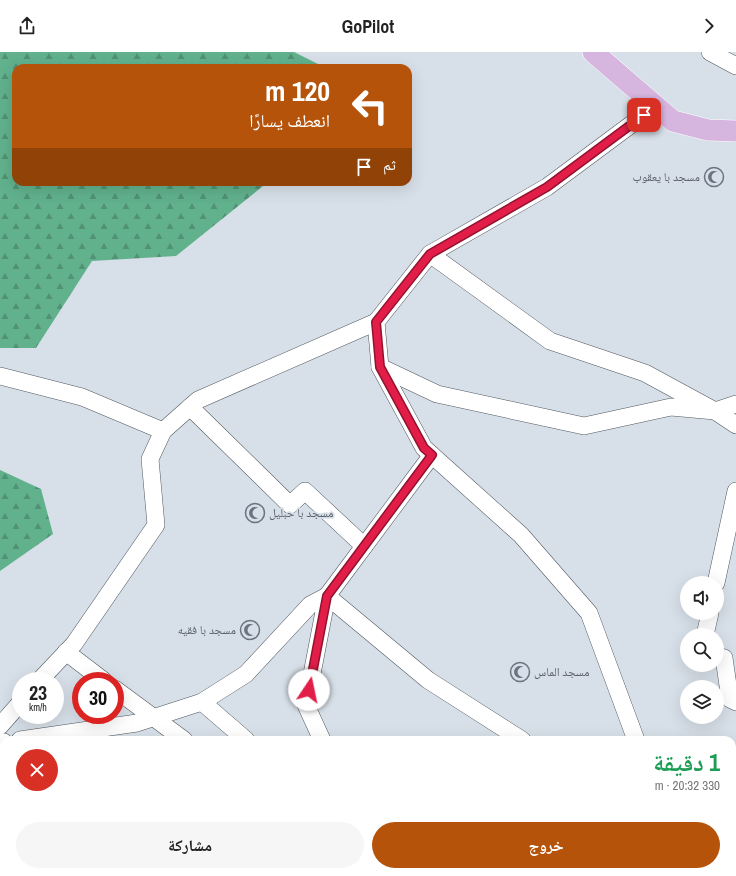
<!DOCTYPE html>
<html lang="ar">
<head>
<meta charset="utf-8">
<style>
	body { margin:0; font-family:"Archivo Narrow","Noto Naskh Arabic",sans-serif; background:#f6f6f6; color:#222; direction:rtl; height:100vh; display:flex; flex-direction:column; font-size:15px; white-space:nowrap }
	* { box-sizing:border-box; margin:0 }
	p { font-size:13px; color:#767676 }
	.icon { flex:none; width:22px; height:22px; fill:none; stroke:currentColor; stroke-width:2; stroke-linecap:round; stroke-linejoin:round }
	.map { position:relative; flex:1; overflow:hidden; direction:ltr }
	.sheet { position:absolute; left:0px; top:684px; width:736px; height:140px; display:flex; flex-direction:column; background:#fff; border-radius:12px 12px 0 0; box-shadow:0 4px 16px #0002; direction:rtl }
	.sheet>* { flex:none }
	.guide { position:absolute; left:12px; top:12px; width:400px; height:122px; border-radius:12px; box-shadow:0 4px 16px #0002; direction:rtl; background:#b45309; color:#fff; overflow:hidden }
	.buttons { position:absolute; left:680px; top:524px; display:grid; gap:8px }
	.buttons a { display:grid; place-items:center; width:44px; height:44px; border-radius:50%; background:#fff; box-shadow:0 4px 16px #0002; font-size:20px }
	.speed { position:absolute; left:12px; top:620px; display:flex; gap:8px; font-size:20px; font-weight:700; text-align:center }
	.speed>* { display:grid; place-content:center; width:52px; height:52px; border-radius:50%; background:#fff; box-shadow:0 4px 16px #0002; line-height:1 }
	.speed small { font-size:10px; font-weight:400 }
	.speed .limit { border:6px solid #d22; background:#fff; color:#111 }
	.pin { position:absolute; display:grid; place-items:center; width:34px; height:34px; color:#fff; margin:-17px; border-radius:8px; box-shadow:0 2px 6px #0006 }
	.me { position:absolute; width:44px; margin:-22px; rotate:11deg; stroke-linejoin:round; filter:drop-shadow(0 0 3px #0008) }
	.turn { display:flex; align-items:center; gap:14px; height:84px; padding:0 16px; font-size:18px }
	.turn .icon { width:52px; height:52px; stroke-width:2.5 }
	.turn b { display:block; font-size:28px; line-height:34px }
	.then { display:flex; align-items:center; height:38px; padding:0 16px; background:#0003; gap:8px; font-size:15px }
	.round { display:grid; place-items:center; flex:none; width:42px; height:42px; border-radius:21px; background:#f6f6f6 }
	.head { display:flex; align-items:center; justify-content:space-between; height:68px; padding:0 16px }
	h1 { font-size:24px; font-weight:700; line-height:30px; color:#1e9e55 }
	.button { display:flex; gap:8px; margin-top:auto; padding:8px 16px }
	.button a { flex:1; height:46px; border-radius:24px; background:#b45309; color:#fff; font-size:16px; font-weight:700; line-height:46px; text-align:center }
	.button a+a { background:#f6f6f6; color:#222 }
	header { display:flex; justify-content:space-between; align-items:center; height:52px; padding:0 16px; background:#fff; font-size:18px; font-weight:700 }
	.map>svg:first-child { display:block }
	.forest { fill:url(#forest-firs) }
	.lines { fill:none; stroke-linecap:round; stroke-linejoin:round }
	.minor-casing { stroke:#51585f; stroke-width:18 }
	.major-casing { stroke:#fff; stroke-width:22 }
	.minor { stroke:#fff; stroke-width:17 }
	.major { stroke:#d6b5df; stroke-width:21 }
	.route-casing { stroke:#92132f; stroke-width:10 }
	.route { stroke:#e11d48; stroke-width:7 }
	.labels { text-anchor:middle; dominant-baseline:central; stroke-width:3.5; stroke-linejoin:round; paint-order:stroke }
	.worship-label { font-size:12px; fill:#5b616d; stroke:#d7dfe8; text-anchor:end }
</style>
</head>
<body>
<header><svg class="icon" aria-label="forward" viewBox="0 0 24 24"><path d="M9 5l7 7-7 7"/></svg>GoPilot<svg class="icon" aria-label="share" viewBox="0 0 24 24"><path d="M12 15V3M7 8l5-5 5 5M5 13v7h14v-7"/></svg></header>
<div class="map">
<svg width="736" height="824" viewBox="0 0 736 824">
	<defs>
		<pattern id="forest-firs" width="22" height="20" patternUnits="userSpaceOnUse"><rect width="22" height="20" fill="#61b18d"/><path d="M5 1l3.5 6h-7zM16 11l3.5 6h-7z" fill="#519174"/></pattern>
	</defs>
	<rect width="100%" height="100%" fill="#d7dfe8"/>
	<g class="forest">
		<path d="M0 0H294L326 16H16V130H268L176 204 92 209 36 296H0Z"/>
		<path d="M0 418 41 437 53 482 0 519Z"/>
	</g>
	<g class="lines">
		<g class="minor-casing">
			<g id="minor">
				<path d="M710 0 736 14"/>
				<path d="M430 202 550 289 645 321 715 359 736 373"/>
				<path d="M380 315 437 342 584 374 671 355 715 359 736 352"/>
				<path d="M0 324 82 345 163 379"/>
				<path d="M190 355 290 453 305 439 364 494"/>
				<path d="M432 403 327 544 428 628 522 688"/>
				<path d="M716 531 736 439"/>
				<path d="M705 583 710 561"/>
				<path d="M66 600 104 629"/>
				<path d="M717 604 724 606 730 647 736 650"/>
				<path d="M39 629 74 592 156 473 150 407 163 379 198 348 376 270"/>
				<path d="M115 637 184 688"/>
				<path d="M202 650 246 622 310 553 327 544 306 653 322 688"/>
				<path d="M0 674 21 650"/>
				<path d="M20 688 137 671 202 650 246 688"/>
				<path d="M636 688 589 561 521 483 424 396 380 315 376 270 430 202 547 135 656 54"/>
				<path d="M0 691 4 690"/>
				<path d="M732 779 736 772"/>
				<path d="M341 820 342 824"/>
				<path d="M355 820 359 824"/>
				<path d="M681 820 682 824"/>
				<path d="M84 824 86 820"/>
				<path d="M239 824 241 820"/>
				<path d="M497 824 499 820"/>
				<path d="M707 824 709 820"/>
			</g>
		</g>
		<g class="major-casing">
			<path id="major" d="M593 0 673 69 708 78 736 79"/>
		</g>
		<use href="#minor" class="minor"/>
		<use href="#major" class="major"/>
	</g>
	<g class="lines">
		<g class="route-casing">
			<path id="route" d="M309 638 327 544 432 403 424 396 380 315 376 270 430 202 547 135 644 63"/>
		</g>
		<use href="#route" class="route"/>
	</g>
	<defs>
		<g id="mosque-ring" transform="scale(1)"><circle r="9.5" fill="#d7dfe8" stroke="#6b7280" stroke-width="1.5"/><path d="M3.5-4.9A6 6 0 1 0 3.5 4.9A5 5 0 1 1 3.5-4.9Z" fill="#6b7280"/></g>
	</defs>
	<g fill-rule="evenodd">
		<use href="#mosque-ring" x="714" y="125"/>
		<use href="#mosque-ring" x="255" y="461"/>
		<use href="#mosque-ring" x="250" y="578"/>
		<use href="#mosque-ring" x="520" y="620"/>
	</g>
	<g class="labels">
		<g class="worship-label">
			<text x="700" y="125">مسجد با يعقوب</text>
			<text x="269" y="461" text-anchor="start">مسجد با حبليل</text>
			<text x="236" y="578">مسجد با فقيه</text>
			<text x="534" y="620" text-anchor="start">مسجد الماس</text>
		</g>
	</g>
</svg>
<div class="buttons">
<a><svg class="icon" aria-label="sound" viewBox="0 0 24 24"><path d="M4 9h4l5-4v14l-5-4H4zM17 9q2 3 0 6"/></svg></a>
<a><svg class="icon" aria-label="search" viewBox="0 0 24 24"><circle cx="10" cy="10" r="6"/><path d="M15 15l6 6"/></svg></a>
<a><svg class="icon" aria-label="layers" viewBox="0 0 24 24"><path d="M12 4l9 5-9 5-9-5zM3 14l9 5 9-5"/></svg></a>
</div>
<div class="speed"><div>23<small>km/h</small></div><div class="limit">30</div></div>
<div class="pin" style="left:644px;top:63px;background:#d93025"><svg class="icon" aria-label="arrive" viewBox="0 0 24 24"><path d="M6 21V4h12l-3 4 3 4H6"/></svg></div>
<svg class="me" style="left:309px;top:638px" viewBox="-20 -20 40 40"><circle r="19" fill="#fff"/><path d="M0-13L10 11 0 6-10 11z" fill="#e11d48"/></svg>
<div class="guide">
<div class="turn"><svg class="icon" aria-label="left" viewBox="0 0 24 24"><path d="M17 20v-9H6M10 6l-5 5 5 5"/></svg><div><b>120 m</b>انعطف يسارًا</div></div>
<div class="then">ثم<svg class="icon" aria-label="arrive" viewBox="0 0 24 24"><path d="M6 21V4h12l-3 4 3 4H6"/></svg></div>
</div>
<section class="sheet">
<div class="head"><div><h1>1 دقيقة</h1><p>330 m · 20:32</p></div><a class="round" style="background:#d93025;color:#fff"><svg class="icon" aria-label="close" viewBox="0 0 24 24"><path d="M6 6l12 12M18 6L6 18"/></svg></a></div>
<div class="button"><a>خروج</a><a>مشاركة</a></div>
</section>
</div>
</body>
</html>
